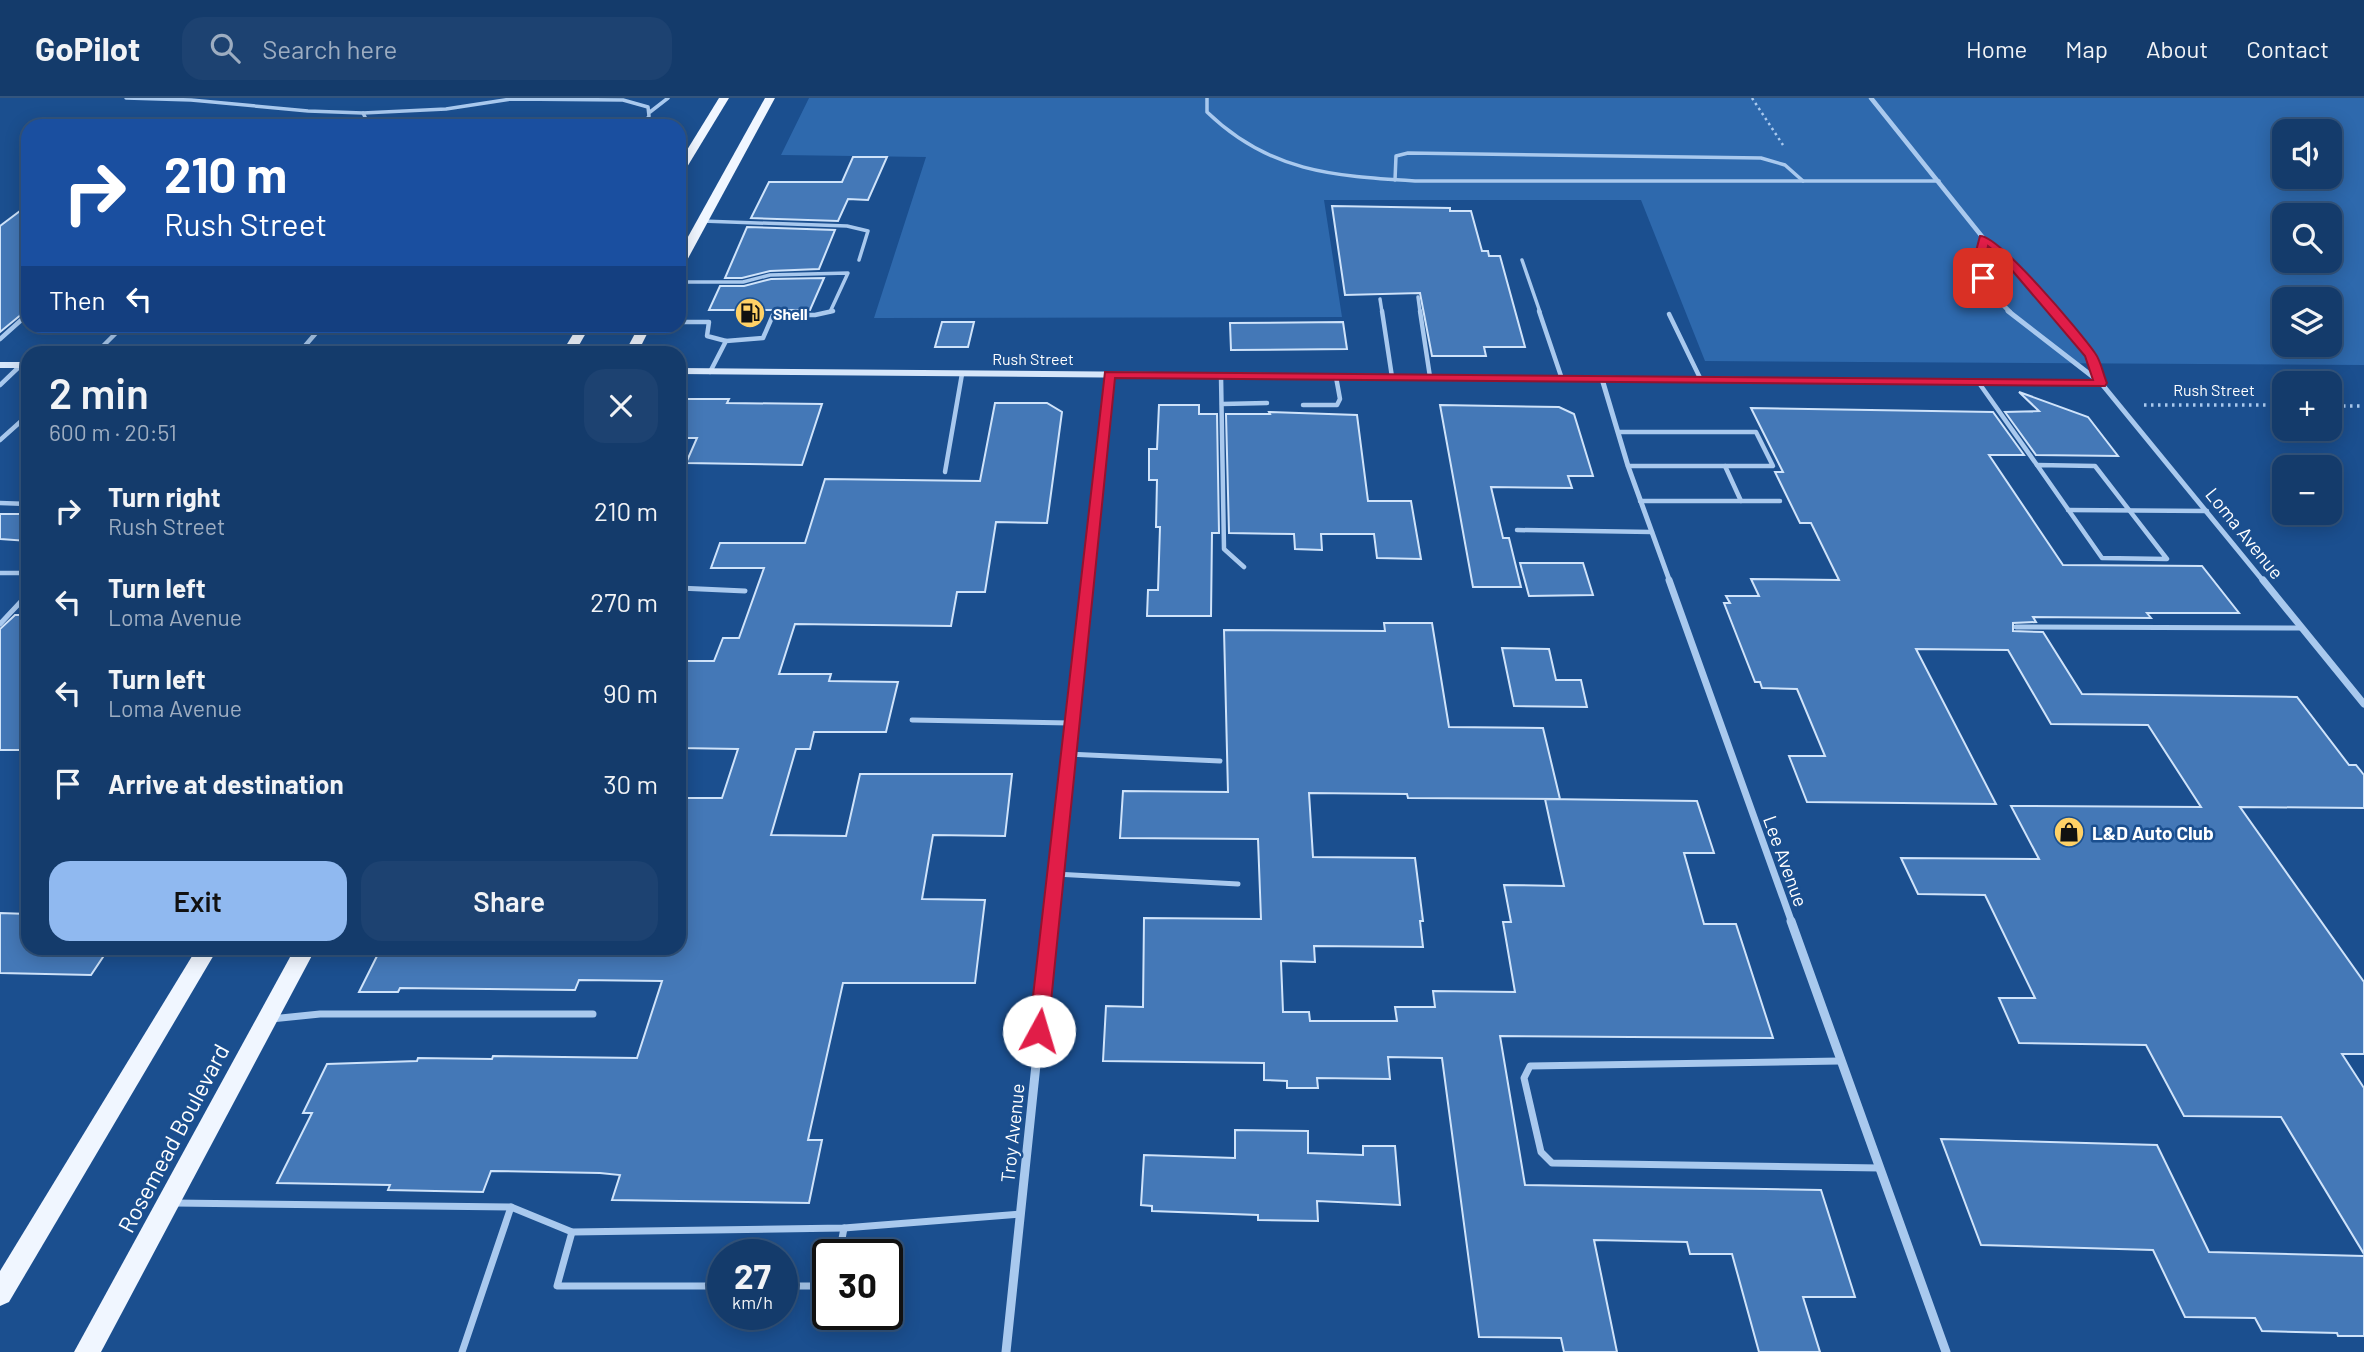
<!DOCTYPE html>
<html lang="en">
<head>
<meta charset="utf-8">
<style>
	body { margin:0; font-family:Barlow,sans-serif; background:#1d4271; color:#f1f3f6; height:100vh; display:flex; flex-direction:column; font-size:26px; white-space:nowrap }
	* { box-sizing:border-box; margin:0 }
	p { font-size:23px; color:#9dadc1 }
	.icon { flex:none; width:38px; height:38px; fill:none; stroke:currentColor; stroke-width:2; stroke-linecap:round; stroke-linejoin:round }
	.map { position:relative; flex:1; overflow:hidden }
	.side { position:absolute; left:21px; top:248px; width:665px; height:609px; display:flex; flex-direction:column; background:#143b6b; border-radius:21px; box-shadow:0 4px 18px #0003,0 0 0 2px #33557e }
	.side>* { flex:none }
	.hud { position:absolute; left:21px; top:21px; width:665px; height:214px; border-radius:21px; box-shadow:0 4px 18px #0003,0 0 0 2px #33557e; background:#1a4fa0; color:#fff; overflow:hidden }
	.fabs { position:absolute; left:2272px; top:21px; display:grid; gap:14px }
	.fabs a { display:grid; place-items:center; width:70px; height:70px; border-radius:14px; background:#143b6b; box-shadow:0 4px 18px #0003,0 0 0 2px #33557e; font-size:35px }
	.speed { position:absolute; left:707px; top:1141px; display:flex; gap:14px; font-size:35px; font-weight:700; text-align:center }
	.speed>* { display:grid; place-content:center; width:91px; height:91px; border-radius:50%; background:#143b6b; box-shadow:0 4px 18px #0003,0 0 0 2px #33557e; line-height:1 }
	.speed small { font-size:18px; font-weight:400 }
	.speed .limit { border:4px solid #111; border-radius:10px; background:#fff; color:#111 }
	.pin { position:absolute; display:grid; place-items:center; width:60px; height:60px; color:#fff; margin:-30px; border-radius:14px; box-shadow:0 4px 10px #0006 }
	.me { position:absolute; width:77px; margin:-38px; rotate:6deg; stroke-linejoin:round; filter:drop-shadow(0 0 5px #0008) }
	.turn { display:flex; align-items:center; gap:24px; height:147px; padding:0 28px; font-size:32px }
	.turn .icon { width:91px; height:91px; stroke-width:2.5 }
	.turn b { display:block; font-size:49px; line-height:60px }
	.then { display:flex; align-items:center; height:66px; padding:0 28px; background:#0003; gap:14px; font-size:26px }
	.round { display:grid; place-items:center; flex:none; width:74px; height:74px; border-radius:21px; background:#1d4271 }
	.head { display:flex; align-items:center; justify-content:space-between; height:119px; padding:0 28px }
	h1 { font-size:42px; font-weight:600; line-height:52px }
	.primary-button { display:flex; gap:14px; margin-top:auto; padding:14px 28px }
	.primary-button a { flex:1; height:80px; border-radius:21px; background:#90b9f0; color:#111; font-size:28px; font-weight:600; line-height:80px; text-align:center }
	.primary-button a+a { background:#1d4271; color:#f1f3f6 }
	ul { padding:0; list-style:none }
	li { display:flex; align-items:center; gap:21px; height:91px; padding:0 28px }
	li div { flex:1 }
	li b { display:block; font-size:26px }
	li em { font-style:normal }
	header { display:flex; align-items:center; gap:42px; box-sizing:border-box; height:98px; padding:0 35px; background:#143b6b; border-bottom:2px solid #33557e }
	header strong { font-size:33px }
	nav { display:flex; gap:38px; margin-inline-start:auto; font-size:24px }
	.search { width:490px; height:63px; background:#1d4271; display:flex; align-items:center; gap:18px; box-sizing:border-box; padding:0 24px; border-radius:21px; color:#9dadc1; font-size:26px }
	.map>svg:first-child { display:block }
	.green { fill:#2e69ad; fill-rule:evenodd }
	.building { fill:#4478b7; stroke:#cfe3fa; stroke-width:2 }
	.lines { fill:none; stroke-linecap:round; stroke-linejoin:round }
	.path-far1 { stroke:#a9c9ee; stroke-width:2.5; stroke-dasharray:2.5 3.5; stroke-linecap:butt }
	.path { stroke:#a9c9ee; stroke-width:3.5; stroke-dasharray:2.5 4.5; stroke-linecap:butt }
	.lane-far3 { stroke:#a9c9ee; stroke-width:3.5 }
	.lane-far2 { stroke:#a9c9ee; stroke-width:4.5 }
	.lane-far1 { stroke:#a9c9ee; stroke-width:5 }
	.lane { stroke:#a9c9ee; stroke-width:7 }
	.street-far3 { stroke:#a9c9ee; stroke-width:4.5 }
	.street-far2 { stroke:#a9c9ee; stroke-width:5 }
	.street-far1 { stroke:#a9c9ee; stroke-width:7 }
	.street { stroke:#a9c9ee; stroke-width:9 }
	.secondary { fill:#d6e6fa; fill-rule:evenodd }
	.primary { fill:#f0f6ff; fill-rule:evenodd }
	.route { fill:#e11d48; stroke:#92132f; stroke-width:2 }
	.labels { text-anchor:middle; dominant-baseline:central; stroke-width:5; stroke-linejoin:round; paint-order:stroke }
	.far-poi-label { font-size:16px; font-weight:bold; fill:#fff; stroke:#1b4f8f; text-anchor:start }
	.far-street-label { font-size:16px; fill:#fff; stroke:#1b4f8f }
	.street-label { font-size:19px; fill:#fff; stroke:#1b4f8f }
	.poi-label { font-size:19px; font-weight:bold; fill:#fff; stroke:#1b4f8f; text-anchor:start }
	.near-street-label { font-size:23px; fill:#fff; stroke:#1b4f8f }
</style>
</head>
<body>
<header>
<strong>GoPilot</strong>
<div class="search"><svg class="icon" aria-label="search" viewBox="0 0 24 24"><circle cx="10" cy="10" r="6"/><path d="M15 15l6 6"/></svg>Search here</div>
<nav><a>Home</a><a>Map</a><a>About</a><a>Contact</a></nav>
</header>
<div class="map">
<svg width="2364" height="1254" viewBox="0 0 2364 1254">
	<rect width="100%" height="100%" fill="#1b4f8f"/>
	<path class="green" d="M809 0H2364V267L1705 263 1641 102H1324L1342 219 874 220 926 59 781 57ZM2284 33H2329V79H2284ZM2284 117H2329V163H2284ZM2284 201H2329V247H2284Z"/>
	<g class="building">
		<path d="M853 59H887L868 102 848 101 838 123 751 120 769 84H842Z"/>
		<path d="M28 107V211L0 234V128Z"/>
		<path d="M1332 108 1450 110V113H1471L1482 153H1488L1489 158H1500L1525 249H1484L1486 258H1432L1420 195 1345 197Z"/>
		<path d="M747 129 835 132 819 171 770 173 742 180H725Z"/>
		<path d="M824 180 810 212H709L720 188H744L771 181Z"/>
		<path d="M942 224H974L968 249H935Z"/>
		<path d="M1343 224 1347 251 1231 252 1230 225Z"/>
		<path d="M2019 294 2088 319 2118 358 2036 357 2005 314 2039 313Z"/>
		<path d="M679 301H729L727 305 822 306 802 367 686 365 697 340H679Z"/>
		<path d="M995 305H1047L1062 314 1047 425 996 424 985 494H957L951 528 795 526 779 576H831L829 583 898 584 886 634H814L810 651H796L771 737 846 738 860 676H1012L1005 738 933 737 922 801 985 802 975 885H843L808 1042H822L809 1105 612 1102 620 1077 600 1075 491 1073 483 1094 388 1092 390 1087 277 1085 312 1015H303L327 966 417 963 418 960 492 961 493 958 637 960 662 883 579 882 575 892 400 890 398 894H359L381 850H679V700H722L738 651 679 650V563H714L723 540H739L764 470H711L720 445H805L825 381 980 383Z"/>
		<path d="M1159 307H1199V316H1217L1219 435H1212L1211 518H1147L1148 492H1158L1160 429H1156L1157 382H1149V351H1157Z"/>
		<path d="M1440 307 1559 309 1574 316 1593 378H1568L1572 390 1491 389 1503 440H1509L1521 489H1473Z"/>
		<path d="M1751 310 1993 314 2024 357H1989L2063 467 2202 468 2239 515H2147L2151 520 2033 519 2036 524 2013 525V533L2043 534 2082 596 2297 599 2349 667H2356L2364 677V710L2240 709 2364 884V956H2342L2364 990V1156L2281 1019 2184 1018 2146 947 2019 945 1999 900H2035L1985 797 1918 796 1901 760 2039 761 2011 708 2201 709 2148 627 2051 626 2008 552 1916 551 1996 706 1807 704 1789 658H1825L1797 591 1762 590 1760 584H1755L1724 505H1730L1726 498H1759L1751 481 1839 482 1811 425H1800L1775 374H1783Z"/>
		<path d="M1269 314 1357 317 1368 403H1411L1421 461 1377 460 1374 436H1321L1322 452 1295 451 1294 436 1229 435 1226 316H1270Z"/>
		<path d="M0 416H28V443L0 441Z"/>
		<path d="M1520 465H1583L1593 497 1529 498Z"/>
		<path d="M15 517H28V652H0V531Z"/>
		<path d="M1384 525H1432L1449 629 1543 630 1560 701 1408 700 1407 696 1309 695 1313 759 1415 760 1423 823H1420L1423 849 1314 848 1315 864 1281 863 1283 914H1309L1310 923H1397L1395 909H1435L1433 893 1515 894 1503 824H1511L1504 787 1564 788 1545 701 1697 703 1714 755H1684L1704 826H1736L1773 940 1500 938 1525 1087 1821 1092 1855 1199H1803L1820 1254H1759L1732 1156H1690L1687 1144 1594 1142 1617 1254H1564L1561 1240 1479 1239 1442 960 1388 959 1390 981 1317 980 1318 990H1287V983L1264 982V965L1103 963 1106 908 1143 909 1144 820 1261 821 1258 741 1120 740 1123 693 1228 694 1224 532 1385 533Z"/>
		<path d="M1502 550 1549 551 1556 582H1581L1587 609 1514 608Z"/>
		<path d="M0 815 28 816V850H109L91 877 0 875Z"/>
		<path d="M1235 1032 1308 1033V1055L1363 1057V1048H1395L1400 1107 1317 1103 1318 1123 1258 1122V1117L1152 1113V1108L1141 1107 1144 1057 1235 1060Z"/>
		<path d="M1941 1041 2157 1047 2209 1154 2364 1158V1238H2338L2337 1235 2262 1233 2255 1220 2185 1219 2153 1152 1981 1147Z"/>
	</g>
	<g class="lines">
		<path class="path-far1" d="M1752 0 1783 47"/>
		<g class="path">
			<path d="M2144 307H2284"/>
			<path d="M2329 308H2364"/>
		</g>
		<g class="lane-far3">
			<path d="M126 0 191 2 308 13 363 15 446 11 511 1 623 2 648 9 649 18 643 28"/>
			<path d="M1207 0V14C1269 74 1333 78 1415 83H1939"/>
			<path d="M650 14 668 0"/>
			<path d="M362 28 366 21 363 15"/>
			<path d="M1395 82 1396 58 1408 55 1761 60 1785 67 1803 83"/>
			<path d="M702 123 847 128 868 133 859 162"/>
			<path d="M1522 162 1540 214"/>
			<path d="M679 184H743L770 177 848 175 830 214"/>
			<path d="M1418 199 1420 214"/>
			<path d="M1380 201 1382 214"/>
		</g>
		<g class="lane-far2">
			<path d="M1382 213 1392 279"/>
			<path d="M1420 213 1430 279"/>
			<path d="M1539 213 1562 281"/>
			<path d="M1669 216 1701 282"/>
			<path d="M679 224H709L707 238 726 243"/>
			<path d="M0 241 28 216"/>
			<path d="M95 256 123 228"/>
			<path d="M298 256 322 228"/>
			<path d="M710 274 726 243 763 240 773 217H815L833 213"/>
			<path d="M1221 278 1224 451 1244 469"/>
			<path d="M1979 285 2037 367"/>
			<path d="M0 287 21 267"/>
			<path d="M1222 306 1267 305"/>
			<path d="M1303 307H1337L1340 301 1336 279"/>
			<path d="M1620 334H1756L1773 368H1628"/>
			<path d="M0 342 28 317"/>
			<path d="M2037 367 2095 368 2167 461 2102 460Z"/>
			<path d="M1725 368 1741 403"/>
			<path d="M945 374 962 276"/>
			<path d="M1640 403H1780"/>
			<path d="M0 405 28 406"/>
			<path d="M2068 412 2207 413"/>
			<path d="M1517 432 1652 434"/>
			<path d="M0 475H28"/>
		</g>
		<g class="lane-far1">
			<path d="M679 486V490L745 493"/>
			<path d="M0 526 28 496"/>
			<path d="M2016 529 2302 530"/>
			<path d="M912 622 1070 625"/>
			<path d="M1067 656 1220 663"/>
			<path d="M1055 776 1238 786"/>
		</g>
		<g class="lane">
			<path d="M271 921 320 916H593"/>
			<path d="M1840 963 1530 968 1524 980 1541 1054 1552 1065 1880 1070"/>
			<path d="M174 1105 511 1109 462 1254"/>
			<path d="M511 1109 572 1134 844 1130 1020 1116"/>
			<path d="M572 1134 557 1188H723"/>
			<path d="M839 1157 844 1130"/>
			<path d="M782 1188H828"/>
		</g>
		<g class="street-far3">
			<path d="M1871 0 1984 141 2003 154 2055 214"/>
			<path d="M1984 141C1978 172 1987 193 2010 214"/>
		</g>
		<g class="street-far2">
			<path d="M2008 213 2101 285 2264 484"/>
			<path d="M2053 213 2091 257 2100 284"/>
			<path d="M1602 281 1628 368 1670 484"/>
			<path d="M1087 484 1109 277"/>
		</g>
		<g class="street-far1">
			<path d="M1669 482 1792 825"/>
			<path d="M2263 482 2364 606"/>
			<path d="M1051 825 1087 482"/>
		</g>
		<g class="street">
			<path d="M1791 823 1946 1254"/>
			<path d="M1006 1254 1051 823"/>
		</g>
		<g class="secondary">
			<rect x="0" y="264" width="28" height="6"/>
			<path d="M679 270 2101 282 2106 285 2101 288 679 276Z"/>
		</g>
		<g class="primary">
			<path d="M719 0H729L684 74 679 77V65Z"/>
			<path d="M765 0H775L685 166 679 170V155Z"/>
			<path d="M578 228H590L574 256H561Z"/>
			<path d="M639 228H651L637 256H624Z"/>
			<path d="M197 850H218L9 1204 0 1208V1173Z"/>
			<path d="M295 850H316L101 1254H74Z"/>
		</g>
	</g>
	<path class="route" d="M1980 138C1999 137 2081 235 2095 255 2101 263 2103 276 2107 285L2105 288 1115 280 1048 933 1045 939 1039 941 1032 939 1029 933 1105 274 2093 282 2085 258 1999 157 1988 148 1986 157 1989 180 1979 182 1975 157Z"/>
	<defs>
		<g id="fuel-disc" transform="scale(1.575)"><circle r="9.5" fill="#ffd166" stroke="#1b4f8f"/><path d="M-5.5-6h7V0h2V4h1.3V-2.5L3-4.5l.8-.8L6-3V5H2.5V1h-1V6h-7ZM-4.2-4.7v3.2H.2V-4.7Z" fill="#111"/></g>
		<g id="shop-disc" transform="scale(1.575)"><circle r="9.5" fill="#ffd166" stroke="#1b4f8f"/><path d="M-5-2.5h2.3a2.7 3.5 0 0 1 5.4 0H5L5.5 6h-11ZM-1.5-2.5h3a1.5 2.3 0 0 0-3 0Z" fill="#111"/></g>
	</defs>
	<g fill-rule="evenodd">
		<use href="#fuel-disc" x="750" y="215"/>
		<use href="#shop-disc" x="2069" y="734"/>
	</g>
	<g class="labels">
		<g class="far-poi-label">
			<text x="773" y="215">Shell</text>
		</g>
		<g class="far-street-label">
			<text x="1033" y="260">Rush Street</text>
			<text x="2214" y="291">Rush Street</text>
		</g>
		<g class="street-label">
			<text transform="translate(2245 435) rotate(51)">Loma Avenue</text>
			<text transform="translate(1786 763) rotate(70)">Lee Avenue</text>
			<text transform="translate(1012 1035) rotate(-84)">Troy Avenue</text>
		</g>
		<g class="poi-label">
			<text x="2092" y="734">L&amp;D Auto Club</text>
		</g>
		<g class="near-street-label">
			<text transform="translate(173 1040) rotate(-62)">Rosemead Boulevard</text>
		</g>
	</g>
</svg>
<div class="fabs">
<a><svg class="icon" aria-label="sound" viewBox="0 0 24 24"><path d="M4 9h4l5-4v14l-5-4H4zM17 9q2 3 0 6"/></svg></a>
<a><svg class="icon" aria-label="search" viewBox="0 0 24 24"><circle cx="10" cy="10" r="6"/><path d="M15 15l6 6"/></svg></a>
<a><svg class="icon" aria-label="layers" viewBox="0 0 24 24"><path d="M12 4l9 5-9 5-9-5zM3 14l9 5 9-5"/></svg></a>
<a>+</a>
<a>−</a>
</div>
<div class="speed"><div>27<small>km/h</small></div><div class="limit">30</div></div>
<div class="pin" style="left:1983px;top:180px;background:#d93025"><svg class="icon" aria-label="arrive" viewBox="0 0 24 24"><path d="M6 21V4h12l-3 4 3 4H6"/></svg></div>
<svg class="me" style="left:1039px;top:933px" viewBox="-20 -20 40 40"><circle r="19" fill="#fff"/><path d="M0-13L10 11 0 6-10 11z" fill="#e11d48"/></svg>
<div class="hud">
<div class="turn"><svg class="icon" aria-label="right" viewBox="0 0 24 24"><path d="M7 20v-9h11M14 6l5 5-5 5"/></svg><div><b>210 m</b>Rush Street</div></div>
<div class="then">Then<svg class="icon" aria-label="left" viewBox="0 0 24 24"><path d="M17 20v-9H6M10 6l-5 5 5 5"/></svg></div>
</div>
<section class="side">
<div class="head"><div><h1>2 min</h1><p>600 m · 20:51</p></div><a class="round"><svg class="icon" aria-label="close" viewBox="0 0 24 24"><path d="M6 6l12 12M18 6L6 18"/></svg></a></div>
<ul>
<li><svg class="icon" aria-label="right" viewBox="0 0 24 24"><path d="M7 20v-9h11M14 6l5 5-5 5"/></svg><div><b>Turn right</b><p>Rush Street</p></div><em>210 m</em></li>
<li><svg class="icon" aria-label="left" viewBox="0 0 24 24"><path d="M17 20v-9H6M10 6l-5 5 5 5"/></svg><div><b>Turn left</b><p>Loma Avenue</p></div><em>270 m</em></li>
<li><svg class="icon" aria-label="left" viewBox="0 0 24 24"><path d="M17 20v-9H6M10 6l-5 5 5 5"/></svg><div><b>Turn left</b><p>Loma Avenue</p></div><em>90 m</em></li>
<li><svg class="icon" aria-label="arrive" viewBox="0 0 24 24"><path d="M6 21V4h12l-3 4 3 4H6"/></svg><div><b>Arrive at destination</b></div><em>30 m</em></li>
</ul>
<div class="primary-button"><a>Exit</a><a>Share</a></div>
</section>
</div>
</body>
</html>
